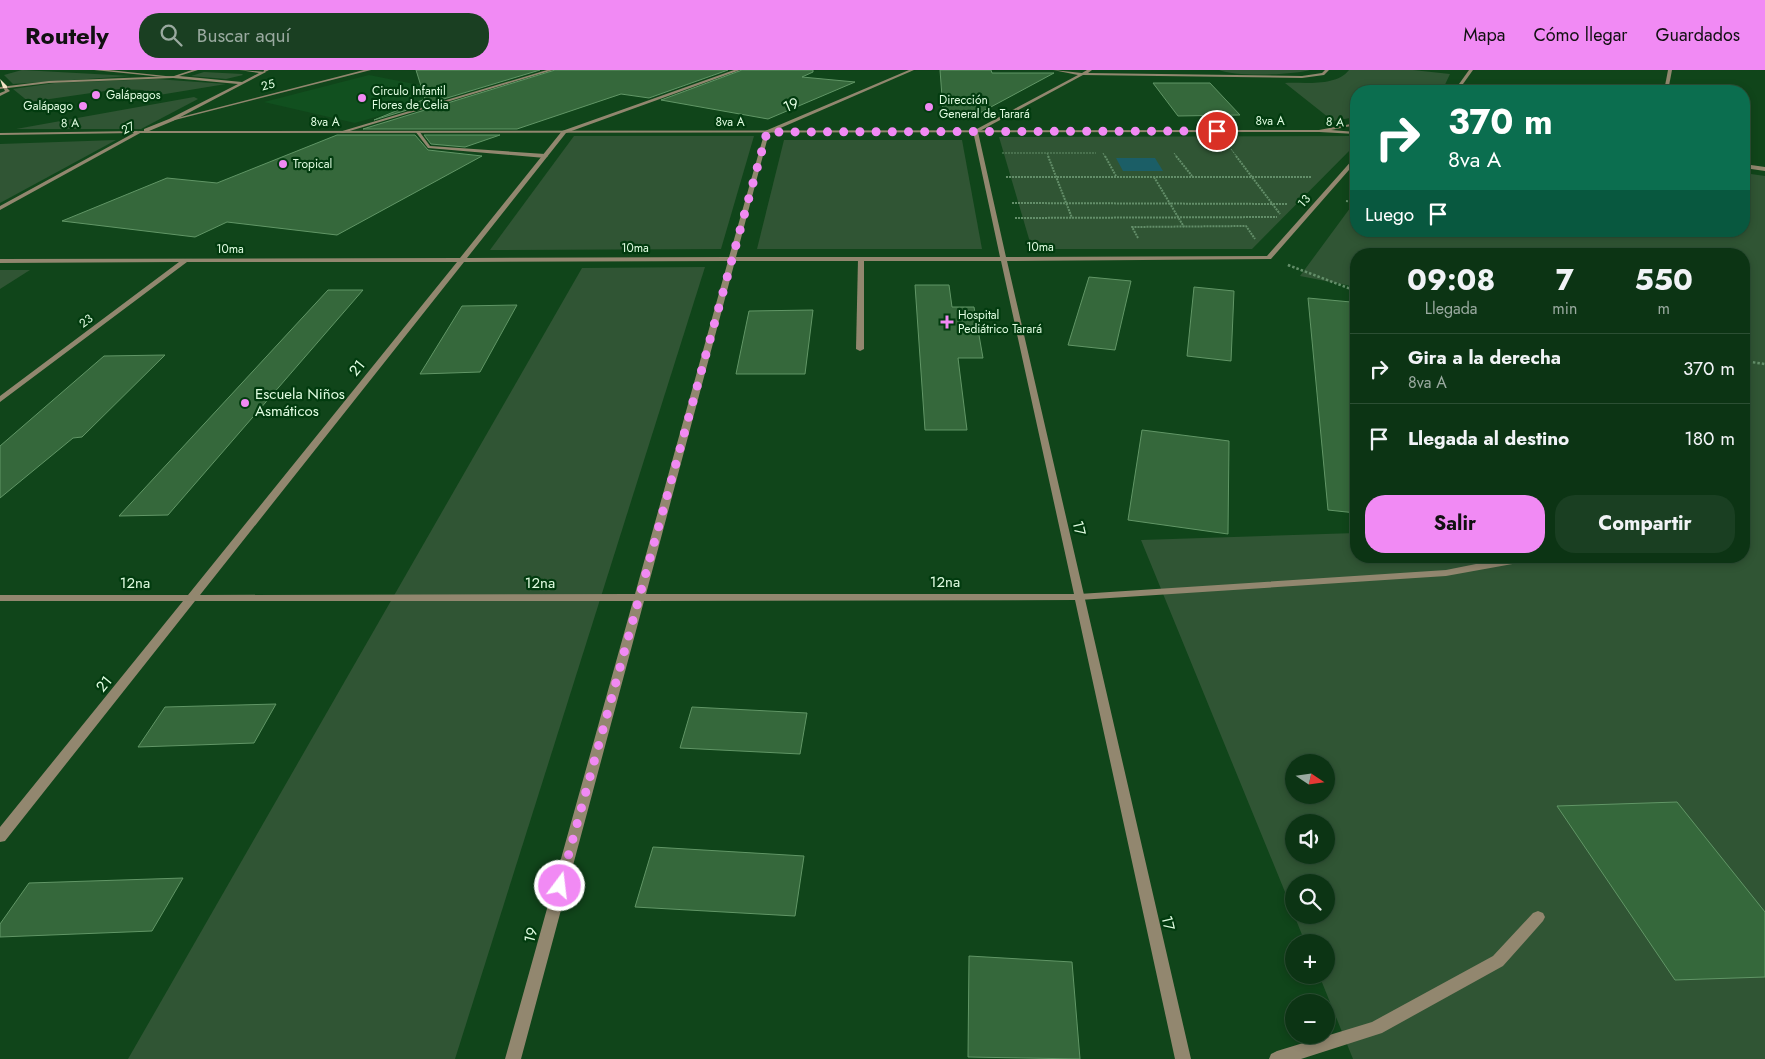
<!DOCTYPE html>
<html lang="es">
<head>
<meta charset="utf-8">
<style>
	body { margin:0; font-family:Jost,sans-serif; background:#1a3f22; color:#f1f3f6; height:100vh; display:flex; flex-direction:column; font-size:19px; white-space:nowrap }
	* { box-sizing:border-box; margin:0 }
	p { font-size:16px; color:#9aaaa0 }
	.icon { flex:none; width:28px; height:28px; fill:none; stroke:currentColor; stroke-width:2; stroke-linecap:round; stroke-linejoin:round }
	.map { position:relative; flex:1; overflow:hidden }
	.panel { position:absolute; left:1350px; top:178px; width:400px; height:315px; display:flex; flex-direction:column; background:#0c3414; border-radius:20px; box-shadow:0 2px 8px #0003,0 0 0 1px #2c4f34 }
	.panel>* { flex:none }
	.banner { position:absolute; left:1350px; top:15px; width:400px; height:152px; border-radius:20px; box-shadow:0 2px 8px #0003,0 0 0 1px #2c4f34; background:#0b6e4f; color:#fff; overflow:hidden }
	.needle { width:32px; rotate:103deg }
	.fabs { position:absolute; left:1285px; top:684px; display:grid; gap:10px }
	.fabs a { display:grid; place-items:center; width:50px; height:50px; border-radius:50%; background:#0c3414; box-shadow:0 2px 8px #0003,0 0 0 1px #2c4f34; font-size:25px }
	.pin { position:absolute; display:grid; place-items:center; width:42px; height:42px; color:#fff; margin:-21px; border:2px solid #fff; border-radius:50%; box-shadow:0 1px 5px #0007 }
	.me { position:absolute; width:55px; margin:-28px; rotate:15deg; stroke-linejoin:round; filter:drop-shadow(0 0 4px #0008) }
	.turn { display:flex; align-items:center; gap:18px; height:105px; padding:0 15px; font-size:22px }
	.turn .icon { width:65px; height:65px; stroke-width:2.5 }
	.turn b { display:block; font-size:35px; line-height:42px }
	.then { display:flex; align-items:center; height:48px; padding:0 15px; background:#0003; gap:10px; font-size:19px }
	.eta { display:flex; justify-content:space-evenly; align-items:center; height:85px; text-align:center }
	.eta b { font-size:30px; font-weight:700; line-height:35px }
	.action { display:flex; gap:10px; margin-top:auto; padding:10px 15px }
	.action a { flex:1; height:58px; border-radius:20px; background:#f18af4; color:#111; font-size:20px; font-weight:700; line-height:58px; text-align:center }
	.action a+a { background:#1a3f22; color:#f1f3f6 }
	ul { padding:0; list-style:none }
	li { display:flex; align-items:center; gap:15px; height:70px; padding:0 15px; border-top:1px solid #2c4f34 }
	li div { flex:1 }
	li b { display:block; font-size:19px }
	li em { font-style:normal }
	header { display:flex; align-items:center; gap:30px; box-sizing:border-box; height:70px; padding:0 25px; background:#f18af4; color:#111 }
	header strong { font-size:24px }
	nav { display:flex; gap:28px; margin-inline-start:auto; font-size:18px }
	.search { width:350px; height:45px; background:#1a3f22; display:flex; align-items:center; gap:12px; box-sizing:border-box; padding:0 18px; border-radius:20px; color:#9aaaa0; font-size:19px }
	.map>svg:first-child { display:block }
	.built { fill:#11501f }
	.green { fill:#305534; fill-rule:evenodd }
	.water { fill:#1b5e66 }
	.building { fill:#35683b; stroke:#619666 }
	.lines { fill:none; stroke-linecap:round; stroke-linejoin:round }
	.path-far2 { stroke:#638e69; stroke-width:1; stroke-dasharray:2 1; stroke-linecap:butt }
	.path-far1 { stroke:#638e69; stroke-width:2; stroke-dasharray:2 1; stroke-linecap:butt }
	.path { stroke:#638e69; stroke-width:2.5; stroke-dasharray:2.5 2; stroke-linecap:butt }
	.service { fill:#92876f; fill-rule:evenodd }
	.minor { fill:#92876f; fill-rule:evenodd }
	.tertiary { fill:#92876f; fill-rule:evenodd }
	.trunk { fill:#f2e4c6; fill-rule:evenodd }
	.route { stroke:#f18af4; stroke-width:9; stroke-dasharray:0 16.2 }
	.poi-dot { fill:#f18af4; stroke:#023b0f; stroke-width:2 }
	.labels { text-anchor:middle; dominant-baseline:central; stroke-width:4.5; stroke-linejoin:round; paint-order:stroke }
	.far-street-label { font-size:12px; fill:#e1fde2; stroke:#023b0f }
	.far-poi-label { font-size:12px; fill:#e1fde2; stroke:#023b0f; text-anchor:start }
	.street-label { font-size:15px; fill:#e1fde2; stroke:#023b0f }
	.poi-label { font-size:15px; fill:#e1fde2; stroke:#023b0f; text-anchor:start }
</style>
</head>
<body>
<header>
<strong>Routely</strong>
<div class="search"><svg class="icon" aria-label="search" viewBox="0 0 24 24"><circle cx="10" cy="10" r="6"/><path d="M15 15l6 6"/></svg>Buscar aquí</div>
<nav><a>Mapa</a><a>Cómo llegar</a><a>Guardados</a></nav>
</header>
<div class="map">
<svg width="1765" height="989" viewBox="0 0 1765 989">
	<rect width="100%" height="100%" fill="#10451a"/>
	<path class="built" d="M369 5 459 23 355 53 264 32Z"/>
	<g class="green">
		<path d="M22 0 131 6 13 14 4 5Z"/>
		<path d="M1219 0H1310C1294 5 1234 7 1219 0Z"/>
		<path d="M1349 0H1413L1450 4 1442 21H1356V47L1333 51 1285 13C1304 12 1336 17 1349 0Z"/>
		<path d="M204 2 242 4 243 5 226 9 191 6Z"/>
		<path d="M156 9 226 14 153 26 143 20 119 19 29 32 13 19 55 13Z"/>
		<path d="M194 27 198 29 141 59H16Z"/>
		<path d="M574 66H754L721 179 490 180Z"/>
		<path d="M1356 66V74L1252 179H1032L999 67Z"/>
		<path d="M116 70 0 133V74Z"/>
		<path d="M784 70H962L982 179H757Z"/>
		<path d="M1744 103 1765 106V989H1353L1319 905H1326V872H1305L1294 845H1326V812H1294V844L1141 470 1356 463V486H1744V184H1356V217L1300 206 1356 130V161H1744ZM1294 692H1326V725H1294ZM1294 752H1326V785H1294Z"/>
		<path d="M705 197 455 989H128L582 198Z"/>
		<path d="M0 200H30L0 219Z"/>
	</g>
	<path class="water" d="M1116 88H1155L1163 101H1123Z"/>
	<g class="building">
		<path d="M416 0H540L374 50 425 29Z"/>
		<path d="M555 0H728L649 28 621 24 517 59H363Z"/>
		<path d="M742 0H813V2L802 7 855 12 768 49 661 30Z"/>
		<path d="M940 0H991L992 3H1054L976 45 943 40Z"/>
		<path d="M1153 13H1210L1240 45 1178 46Z"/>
		<path d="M337 65H415L428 80 482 86 337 165 227 152 195 167 62 151 167 108 217 113Z"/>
		<path d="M424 65H500L465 77 431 74Z"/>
		<path d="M1089 207 1131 211 1115 280 1068 275Z"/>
		<path d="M915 215H949L952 237H974L983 288H958L967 360H925Z"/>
		<path d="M1194 217 1234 221 1231 291 1187 286Z"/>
		<path d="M328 220H363L168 445 119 446Z"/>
		<path d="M1308 228 1351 232 1356 265V443L1328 440Z"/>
		<path d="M517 235 480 302 420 304 462 236Z"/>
		<path d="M813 240 805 304H736L749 241Z"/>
		<path d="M165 285 82 367 73 368 0 428V376L104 286Z"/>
		<path d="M1142 360 1229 371 1228 464 1128 450Z"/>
		<path d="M276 634 254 673 138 677 165 637Z"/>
		<path d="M692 637 807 643 800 684 680 678Z"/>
		<path d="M1677 732 1765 842V907L1675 910 1557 736Z"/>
		<path d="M653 777 804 786 795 846 635 837Z"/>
		<path d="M183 808 152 861 0 867V854L29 813Z"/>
		<path d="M969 886 1072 892 1080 989 968 987Z"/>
	</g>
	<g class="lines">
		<g class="path-far2">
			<path d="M1231 79 1237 87"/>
			<path d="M1002 83H1096"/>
			<path d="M1047 83 1049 87"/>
			<path d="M1103 83 1105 87"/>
			<path d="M1174 83 1177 87"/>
		</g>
		<g class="path-far1">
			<path d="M1048 86 1072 148"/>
			<path d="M1105 86 1116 106"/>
			<path d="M1176 86 1192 106"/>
			<path d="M1236 86 1280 144"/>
			<path d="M1006 107H1312"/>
			<path d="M1154 107 1184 157"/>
			<path d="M1346 131 1356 132"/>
			<path d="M1012 133 1288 134"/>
			<path d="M1015 148 1277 147"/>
			<path d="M1138 168 1132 157 1246 156 1255 169"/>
			<path d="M1288 195 1290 196"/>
		</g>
		<g class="path">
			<path d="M1288 195 1356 221"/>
			<path d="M1744 291 1765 294"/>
		</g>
		<g class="service">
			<path d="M94 0H109L175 7 173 8Z"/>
			<path d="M5 16 10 21 0 26V23L5 21 3 17Z"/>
			<path d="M415 61H419L430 76 545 84 548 86 545 88 428 78Z"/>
			<path d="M861 187 864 189V279L860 281 856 279 858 189Z"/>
			<path d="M1516 486H1526L1522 492 1518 493 1446 506 1079 530 1074 527 1079 524 1446 500Z"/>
			<path d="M1538 841 1543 843 1545 847 1543 851 1503 896 1382 963 1301 989H1269L1271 984 1277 981 1372 952 1493 886 1533 843Z"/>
		</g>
		<g class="minor">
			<path d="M264 0H269L263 3Z"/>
			<path d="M364 0H371L171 51 169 50Z"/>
			<path d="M547 0H553L343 63 339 62Z"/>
			<path d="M734 0H740L566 63 467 188 729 187 765 61 909 0H914L769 63 736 187H1000L973 61 1078 5 1053 0 1082 3 1087 0H1092L1088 3 1302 6 1322 3 1325 0H1329L1324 5 1302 8 1083 5 978 62 1006 187 1267 186 1354 88H1356V92L1271 189 1007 191 1191 989H1175L1075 530 644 531 521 989H505L633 531H195L5 771 0 772V757L183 531H0V525H188L457 192H187L0 332V326L179 192 0 193V189L460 188 562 61ZM728 191 635 524 200 525 464 192ZM735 191H1001L1074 524H646Z"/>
			<path d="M1469 0H1473L1458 21H1454Z"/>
			<path d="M1668 0H1672L1668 21H1664Z"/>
			<path d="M137 61 142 62 0 140V136L134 63 0 65V63Z"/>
		</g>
		<g class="tertiary">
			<path d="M192 0H198L179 6 242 12 259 3 239 0 266 2 173 51 149 61 1319 60 1356 53V55L1331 60 1356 62V64L1319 62 140 63 138 61H144V59L169 49 238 14 173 8 49 13 0 19V17L49 11 174 6Z"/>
			<path d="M1744 94 1765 97V101L1744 98Z"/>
		</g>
		<path class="trunk" d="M0 9 7 16V18H3Z"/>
	</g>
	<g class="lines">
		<path class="route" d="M560 816 767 62 1217 61"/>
	</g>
	<g class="poi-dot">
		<circle cx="96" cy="25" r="5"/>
		<circle cx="362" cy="28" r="5"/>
		<circle cx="83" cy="36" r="5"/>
		<circle cx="929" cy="37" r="5"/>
		<circle cx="283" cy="94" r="5"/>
		<path d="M944.5 244.5h5v5h5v5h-5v5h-5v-5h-5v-5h5z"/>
		<circle cx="245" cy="333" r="5"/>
	</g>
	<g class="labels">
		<g class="far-street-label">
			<text transform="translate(268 15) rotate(-14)">25</text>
			<text x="1270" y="51">8va A</text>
			<text x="325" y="52">8va A</text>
			<text x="730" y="52">8va A</text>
			<text transform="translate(1335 52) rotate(3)">8 A</text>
			<text transform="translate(70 53) rotate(-1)">8 A</text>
			<text transform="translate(128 58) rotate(-27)">27</text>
			<text transform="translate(1304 131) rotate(-49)">13</text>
			<text x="1040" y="177">10ma</text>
			<text x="635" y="178">10ma</text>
			<text x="230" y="179">10ma</text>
			<text transform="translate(86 251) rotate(-37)">23</text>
		</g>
		<g class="far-poi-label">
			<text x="372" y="21">Circulo Infantil<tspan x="372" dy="14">Flores de Celia</tspan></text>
			<text x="106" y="25">Galápagos</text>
			<text x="939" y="30">Dirección<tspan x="939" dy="14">General de Tarará</tspan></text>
			<text x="73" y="36" text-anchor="end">Galápago</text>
			<text x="293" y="94">Tropical</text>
			<text x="958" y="245">Hospital<tspan x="958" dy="14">Pediátrico Tarará</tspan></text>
		</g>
		<g class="street-label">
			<text transform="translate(791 35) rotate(-23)">19</text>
			<text transform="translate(357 298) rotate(-51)">21</text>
			<text transform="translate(1079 458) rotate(77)">17</text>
			<text x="945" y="512">12na</text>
			<text x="135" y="513">12na</text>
			<text x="540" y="513">12na</text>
			<text transform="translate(104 614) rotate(-51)">21</text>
			<text transform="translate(1168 853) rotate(77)">17</text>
			<text transform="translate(531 865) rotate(-75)">19</text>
		</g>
		<g class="poi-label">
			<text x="255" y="324">Escuela Niños<tspan x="255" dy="17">Asmáticos</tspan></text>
		</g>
	</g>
</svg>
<div class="fabs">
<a><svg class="needle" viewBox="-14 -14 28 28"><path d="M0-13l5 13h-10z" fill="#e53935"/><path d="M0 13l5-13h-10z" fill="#9aaaa0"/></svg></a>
<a><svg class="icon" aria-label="sound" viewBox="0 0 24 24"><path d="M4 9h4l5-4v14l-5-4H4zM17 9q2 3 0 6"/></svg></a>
<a><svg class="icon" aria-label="search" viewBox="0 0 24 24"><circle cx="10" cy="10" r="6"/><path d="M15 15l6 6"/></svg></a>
<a>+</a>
<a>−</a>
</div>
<div class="pin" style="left:1217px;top:61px;background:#d93025"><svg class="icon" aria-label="arrive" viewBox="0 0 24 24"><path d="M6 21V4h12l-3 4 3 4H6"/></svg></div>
<svg class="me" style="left:560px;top:816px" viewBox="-20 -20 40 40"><circle r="17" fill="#f18af4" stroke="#fff" stroke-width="3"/><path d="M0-11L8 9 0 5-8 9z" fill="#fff"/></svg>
<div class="banner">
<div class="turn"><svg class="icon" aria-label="right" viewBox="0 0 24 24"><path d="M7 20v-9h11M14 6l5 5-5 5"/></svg><div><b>370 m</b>8va A</div></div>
<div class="then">Luego<svg class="icon" aria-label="arrive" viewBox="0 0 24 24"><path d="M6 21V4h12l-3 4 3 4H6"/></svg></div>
</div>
<section class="panel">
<div class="eta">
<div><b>09:08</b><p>Llegada</p></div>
<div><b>7</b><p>min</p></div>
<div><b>550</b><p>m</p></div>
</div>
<ul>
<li><svg class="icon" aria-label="right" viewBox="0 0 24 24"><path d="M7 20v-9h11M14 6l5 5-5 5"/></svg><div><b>Gira a la derecha</b><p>8va A</p></div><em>370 m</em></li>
<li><svg class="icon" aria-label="arrive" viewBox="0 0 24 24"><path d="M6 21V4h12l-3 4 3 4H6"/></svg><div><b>Llegada al destino</b></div><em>180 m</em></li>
</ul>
<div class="action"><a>Salir</a><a>Compartir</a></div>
</section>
</div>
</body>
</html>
